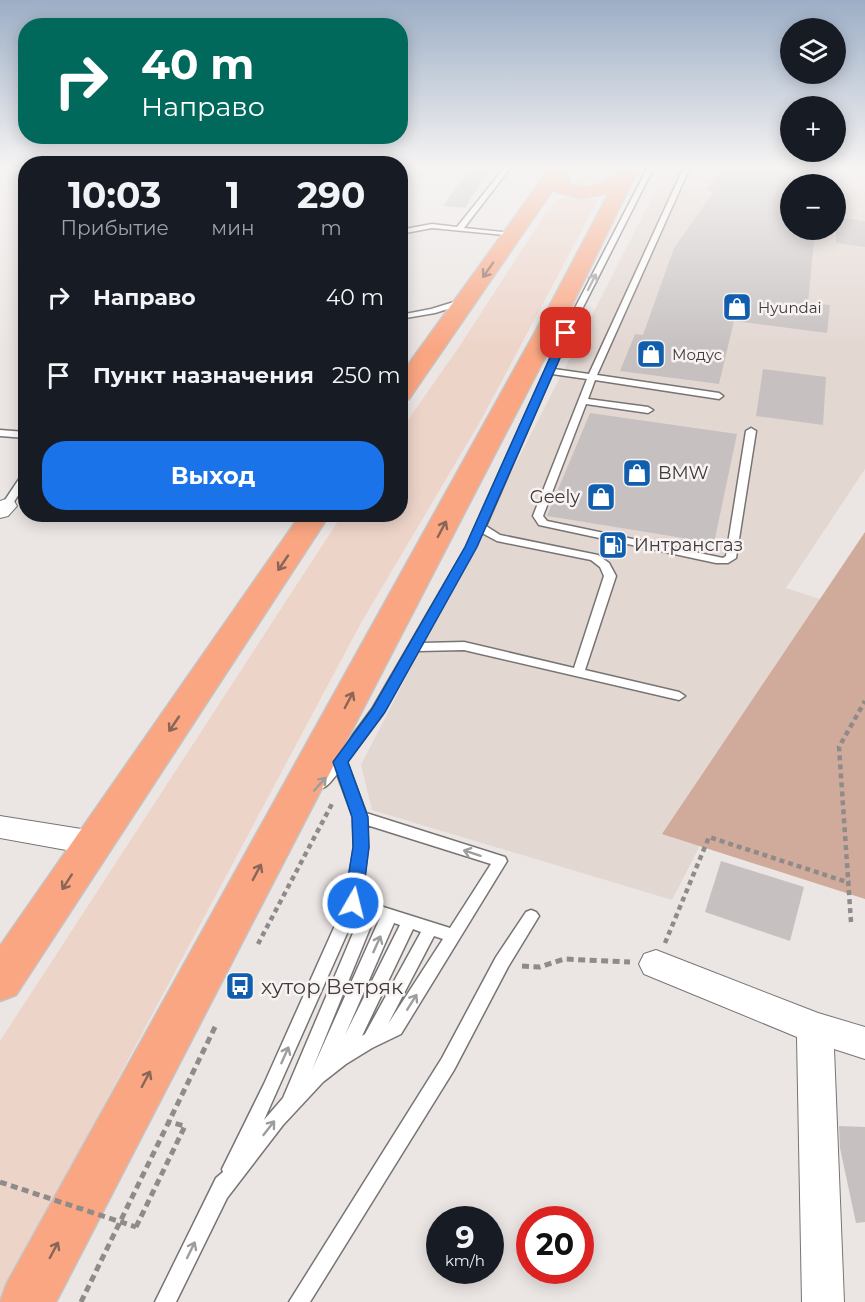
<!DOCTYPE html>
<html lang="ru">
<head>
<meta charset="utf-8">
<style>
	body { margin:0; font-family:Montserrat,sans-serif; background:#20242c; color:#f1f3f6; height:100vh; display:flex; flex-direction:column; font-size:22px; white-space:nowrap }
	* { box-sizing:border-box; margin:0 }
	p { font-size:20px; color:#9ea1a6 }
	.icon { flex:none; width:33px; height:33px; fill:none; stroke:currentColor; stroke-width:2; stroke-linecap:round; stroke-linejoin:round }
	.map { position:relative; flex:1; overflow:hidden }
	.side { position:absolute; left:18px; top:156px; width:390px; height:366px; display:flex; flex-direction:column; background:#171b24; border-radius:24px; box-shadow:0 3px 15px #0003 }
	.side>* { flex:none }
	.top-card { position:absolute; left:18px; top:18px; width:390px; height:126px; border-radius:24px; box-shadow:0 3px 15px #0003; background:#00695c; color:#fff; overflow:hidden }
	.fabs { position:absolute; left:780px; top:18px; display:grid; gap:12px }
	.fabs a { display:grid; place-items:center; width:66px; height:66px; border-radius:50%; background:#171b24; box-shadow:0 3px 15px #0003; font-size:30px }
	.speed { position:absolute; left:426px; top:1206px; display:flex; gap:12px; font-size:30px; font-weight:700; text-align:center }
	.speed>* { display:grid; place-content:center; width:78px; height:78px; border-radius:50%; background:#171b24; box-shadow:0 3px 15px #0003; line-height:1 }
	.speed small { font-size:15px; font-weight:400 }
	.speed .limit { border:9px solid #d22; background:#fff; color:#111 }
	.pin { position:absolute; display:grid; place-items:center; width:51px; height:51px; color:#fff; margin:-26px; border-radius:12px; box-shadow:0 3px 9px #0006 }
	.me { position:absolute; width:66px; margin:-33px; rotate:8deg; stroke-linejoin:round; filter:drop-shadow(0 0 4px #0008) }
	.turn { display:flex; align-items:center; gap:21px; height:126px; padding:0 24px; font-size:27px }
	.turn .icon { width:78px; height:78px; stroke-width:2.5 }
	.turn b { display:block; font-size:42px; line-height:51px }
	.eta { display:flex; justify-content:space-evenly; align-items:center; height:102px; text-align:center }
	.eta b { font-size:36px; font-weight:700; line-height:42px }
	.primary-button { display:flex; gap:12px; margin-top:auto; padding:12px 24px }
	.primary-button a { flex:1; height:69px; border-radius:24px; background:#1a73e8; color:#fff; font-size:24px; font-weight:700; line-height:69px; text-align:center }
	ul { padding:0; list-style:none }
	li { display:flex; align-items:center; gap:18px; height:78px; padding:0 24px }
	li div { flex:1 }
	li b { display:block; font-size:22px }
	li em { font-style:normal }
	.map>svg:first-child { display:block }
	.built { fill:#e3d7d2; fill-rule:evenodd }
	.green { fill:#edd4c9 }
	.forest { fill:#d0aa9a }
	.building { fill:#c6c1c0 }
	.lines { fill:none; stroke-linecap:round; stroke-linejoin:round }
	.service-casing { stroke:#787473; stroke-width:3 }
	.minor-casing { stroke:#787473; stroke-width:2 }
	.trunk-casing { stroke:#c5c4c4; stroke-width:3 }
	.path-far1 { stroke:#8f8b8a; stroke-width:4.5; stroke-dasharray:5 4; stroke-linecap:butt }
	.path { stroke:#8f8b8a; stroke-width:5; stroke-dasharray:7 4.5; stroke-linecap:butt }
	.service { fill:#fff; fill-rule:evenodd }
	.minor { fill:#fff; fill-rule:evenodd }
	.trunk { fill:#faa682; fill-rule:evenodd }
	.path-bridge { stroke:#8f8b8a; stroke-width:5; stroke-dasharray:7 4.5; stroke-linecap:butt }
	.oneway { stroke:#896657 }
	.oneway2 { stroke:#9e9d9d }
	.route { fill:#1a73e8; stroke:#114b97; stroke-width:1.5 }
	.labels { text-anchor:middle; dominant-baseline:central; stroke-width:5; stroke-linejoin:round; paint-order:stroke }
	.far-poi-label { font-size:15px; fill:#3d3b3b; stroke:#f8f3f2; text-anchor:start }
	.poi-label { font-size:18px; fill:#3d3b3b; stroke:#f8f3f2; text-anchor:start }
	.near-poi-label { font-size:21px; fill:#3d3b3b; stroke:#f8f3f2; text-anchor:start }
</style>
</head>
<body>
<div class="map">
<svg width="865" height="1302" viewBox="0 0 865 1302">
	<rect width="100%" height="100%" fill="#ebe6e4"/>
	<path class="built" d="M668 167H865V469L786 588 826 601 672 900 372 810 361 765ZM790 184H836V230H790Z"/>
	<g class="green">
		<path d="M582 167H606L591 184 581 187 573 184Z"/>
		<path d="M580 197 598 200 481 420 361 623 0 1300V1041L342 515 400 514 401 430 459 347 545 214 560 198Z"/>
	</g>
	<path class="forest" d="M865 532V899L662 834Z"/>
	<g class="building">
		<path d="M471 167H491L465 208 443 206Z"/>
		<path d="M724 167H790V230H815L808 303 830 305 827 333 734 321 719 384 620 371 635 334 643 335 674 248 714 191 706 190Z"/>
		<path d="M836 217 865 221V247L836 243Z"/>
		<path d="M763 369 826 377 823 425 756 416Z"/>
		<path d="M590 413 737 434 714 543 547 516Z"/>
		<path d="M721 861 804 887 790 941 705 912Z"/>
		<path d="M839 1126 865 1127V1222L856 1223 840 1148Z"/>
	</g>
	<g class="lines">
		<g class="service-casing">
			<g id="service">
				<path d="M505 167H511L464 228 512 233 515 235 514 236 432 228 400 234V230L432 224 457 227Z"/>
				<path d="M648 167H654L570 333 554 369 589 374 684 167H690L597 375 719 393 723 396 719 399 595 380 588 399 648 407 653 410 648 413 586 404 543 516 547 521 723 558 726 556 746 431 751 428 756 431 736 558 728 563H716L539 525 533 516 587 379 552 374 486 526 500 535 598 555 609 563 616 576 585 670 679 692 685 696 679 700 464 650 418 651 382 715 347 762 366 813 505 857 507 861 401 1034 372 1048 346 1064 323 1082 283 1125 227 1198 176 1302H155L216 1178 223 1172 222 1169 225 1163 264 1084 345 903 354 847 353 817 337 774C331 781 326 791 315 788L313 784 335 759 372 709 466 547 562 333ZM482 533 497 541 591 560 600 567 604 576 574 668 464 642 422 643ZM367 825 491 864 450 928 361 900 368 847ZM357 911 362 912 283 1098 264 1120ZM375 916 380 918 312 1070ZM394 923 400 925 345 1035ZM413 929 421 932 365 1034 362 1036ZM434 936 443 939 388 1024Z"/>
				<path d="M467 298 471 300 470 302 435 313 400 319V315L431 309Z"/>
				<path d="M0 430 26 432V438L0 436Z"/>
				<path d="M26 472V483L10 508 6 509 2 508 1 506 23 473Z"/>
				<path d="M531 910 536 912 539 916 508 967 454 1070 310 1302H289L442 1058 496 957 526 912Z"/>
			</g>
		</g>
		<g class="minor-casing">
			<g id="minor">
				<path d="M6 499 14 501 17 506 8 516 0 518V501Z"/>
				<path d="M0 816 94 831 105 835 109 843 105 851 94 855 0 838Z"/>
				<path d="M656 950 818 1013 865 1027V1059L834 1049 844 1302H802L797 1037 644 974 639 964 644 954Z"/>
			</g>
		</g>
		<g class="trunk-casing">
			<g id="trunk">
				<path d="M551 167H568L566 171 571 185C590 191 611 183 623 167H639L571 307 56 1302H0L7 1283 549 307 609 193 581 198 557 192 554 188 409 399 400 401V376Z"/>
				<path d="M301 514H330L16 995 0 1001V946Z"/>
			</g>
		</g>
		<g class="path-far1">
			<path d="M851 922 839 747 865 701"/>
			<path d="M665 943 709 837 850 883"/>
			<path d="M258 944 333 802"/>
		</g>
		<g class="path">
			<path d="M522 966 540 967 564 959 630 962"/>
			<path d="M136 1227 185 1126 169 1122"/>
			<path d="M81 1302 216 1025"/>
		</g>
		<use href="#service" class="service"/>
		<use href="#minor" class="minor"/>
		<use href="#trunk" class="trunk"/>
		<path class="path-bridge" d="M0 1182 136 1227"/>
	</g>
	<defs><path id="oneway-shaft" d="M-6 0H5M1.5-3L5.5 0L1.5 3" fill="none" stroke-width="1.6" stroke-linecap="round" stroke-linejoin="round" transform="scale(1.5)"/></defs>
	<g class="oneway">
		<use href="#oneway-shaft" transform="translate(488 270) rotate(125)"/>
		<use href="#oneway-shaft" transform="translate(442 529) rotate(-62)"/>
		<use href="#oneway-shaft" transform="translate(283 563) rotate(124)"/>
		<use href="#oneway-shaft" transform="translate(349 700) rotate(-62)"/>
		<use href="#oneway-shaft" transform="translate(174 724) rotate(124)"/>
		<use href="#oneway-shaft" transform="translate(257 872) rotate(-62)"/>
		<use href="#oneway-shaft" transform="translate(67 882) rotate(123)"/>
		<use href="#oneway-shaft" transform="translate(146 1079) rotate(-62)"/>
		<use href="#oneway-shaft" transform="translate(54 1250) rotate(-62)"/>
	</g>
	<g class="oneway2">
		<use href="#oneway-shaft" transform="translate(592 282) rotate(-63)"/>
		<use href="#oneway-shaft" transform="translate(320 784) rotate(-48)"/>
		<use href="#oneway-shaft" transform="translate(472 853) rotate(-162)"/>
		<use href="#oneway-shaft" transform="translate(377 944) rotate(-66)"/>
		<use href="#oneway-shaft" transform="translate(412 1002) rotate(-58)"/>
		<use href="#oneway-shaft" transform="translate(285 1055) rotate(-66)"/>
		<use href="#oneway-shaft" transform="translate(269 1128) rotate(-52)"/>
		<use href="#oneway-shaft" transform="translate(191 1250) rotate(-64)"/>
	</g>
	<linearGradient id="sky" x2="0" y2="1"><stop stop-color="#9caec6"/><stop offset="0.48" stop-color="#f6f4f3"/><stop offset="1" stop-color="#f6f4f3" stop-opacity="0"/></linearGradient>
	<rect width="865" height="349" fill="url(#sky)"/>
	<path class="route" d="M566 330 571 333 477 547 385 712 348 762 368 817 369 847 362 903 359 908 353 910 347 908 344 903 353 847 352 817 333 762 372 709 465 547 561 333Z"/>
	<defs>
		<g id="shop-square" transform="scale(1.5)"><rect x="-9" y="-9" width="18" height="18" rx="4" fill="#105ead" stroke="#f8f3f2"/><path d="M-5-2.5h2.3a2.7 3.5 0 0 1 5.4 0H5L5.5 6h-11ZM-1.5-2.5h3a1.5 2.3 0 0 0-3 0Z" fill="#fff"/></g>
		<g id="fuel-square" transform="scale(1.5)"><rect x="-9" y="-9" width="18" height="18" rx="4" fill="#105ead" stroke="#f8f3f2"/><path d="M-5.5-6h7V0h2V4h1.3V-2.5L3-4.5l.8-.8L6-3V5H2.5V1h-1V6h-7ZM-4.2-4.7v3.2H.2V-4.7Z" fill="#fff"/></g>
		<g id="bus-square" transform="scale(1.5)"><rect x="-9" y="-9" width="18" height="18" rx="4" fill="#105ead" stroke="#f8f3f2"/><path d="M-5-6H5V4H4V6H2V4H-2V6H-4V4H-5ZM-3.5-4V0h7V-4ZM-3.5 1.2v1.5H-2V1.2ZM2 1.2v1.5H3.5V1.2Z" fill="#fff"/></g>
	</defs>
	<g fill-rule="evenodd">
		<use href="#shop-square" x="737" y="307"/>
		<use href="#shop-square" x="651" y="354"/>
		<use href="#shop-square" x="637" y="473"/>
		<use href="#shop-square" x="601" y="497"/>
		<use href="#fuel-square" x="613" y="545"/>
		<use href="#bus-square" x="240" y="986"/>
	</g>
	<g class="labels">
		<g class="far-poi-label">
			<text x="758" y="307">Hyundai</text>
			<text x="672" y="354">Модус</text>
		</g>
		<g class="poi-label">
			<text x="658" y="473">BMW</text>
			<text x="580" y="497" text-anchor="end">Geely</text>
			<text x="634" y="545">Интрансгаз</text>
		</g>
		<g class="near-poi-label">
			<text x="261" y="986">хутор Ветряк</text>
		</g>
	</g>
</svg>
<div class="fabs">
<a><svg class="icon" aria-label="layers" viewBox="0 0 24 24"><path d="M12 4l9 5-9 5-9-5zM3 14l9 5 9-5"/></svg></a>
<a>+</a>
<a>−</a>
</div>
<div class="speed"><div>9<small>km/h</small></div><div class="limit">20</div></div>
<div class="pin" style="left:566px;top:333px;background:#d93025"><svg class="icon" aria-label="arrive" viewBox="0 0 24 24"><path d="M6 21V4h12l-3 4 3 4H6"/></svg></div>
<svg class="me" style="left:353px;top:903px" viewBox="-20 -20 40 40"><circle r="17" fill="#1a73e8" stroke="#fff" stroke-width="3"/><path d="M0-11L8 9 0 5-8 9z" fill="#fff"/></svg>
<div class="top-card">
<div class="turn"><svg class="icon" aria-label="right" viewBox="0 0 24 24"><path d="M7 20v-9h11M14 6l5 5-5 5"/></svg><div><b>40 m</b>Направо</div></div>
</div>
<section class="side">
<div class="eta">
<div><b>10:03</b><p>Прибытие</p></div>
<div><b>1</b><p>мин</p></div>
<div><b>290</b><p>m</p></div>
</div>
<ul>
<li><svg class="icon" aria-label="right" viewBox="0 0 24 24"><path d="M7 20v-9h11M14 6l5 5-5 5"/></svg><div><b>Направо</b></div><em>40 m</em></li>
<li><svg class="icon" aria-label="arrive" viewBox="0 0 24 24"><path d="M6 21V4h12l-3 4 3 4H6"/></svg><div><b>Пункт назначения</b></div><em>250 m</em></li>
</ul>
<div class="primary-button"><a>Выход</a></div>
</section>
</div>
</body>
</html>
